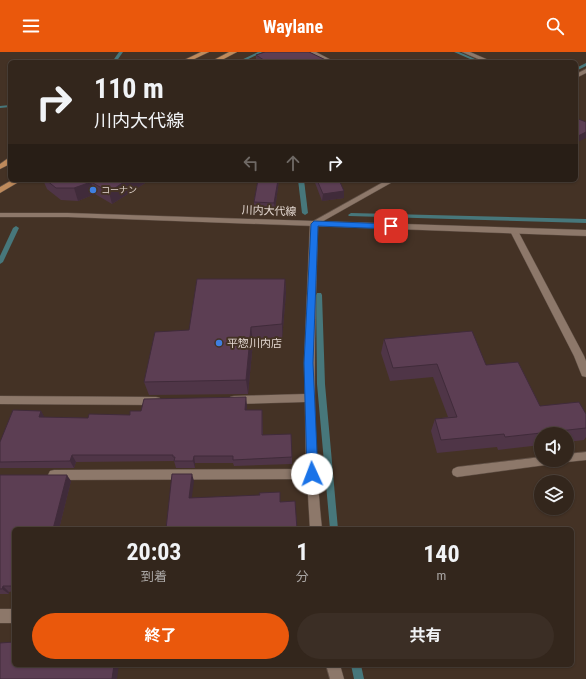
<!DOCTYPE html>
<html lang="ja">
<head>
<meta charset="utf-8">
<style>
	body { margin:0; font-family:"Roboto Condensed","Noto Sans JP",sans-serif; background:#3b2e25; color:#f1f3f6; height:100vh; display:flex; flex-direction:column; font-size:15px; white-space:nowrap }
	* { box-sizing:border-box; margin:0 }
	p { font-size:13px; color:#a9a5a3 }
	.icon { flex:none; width:22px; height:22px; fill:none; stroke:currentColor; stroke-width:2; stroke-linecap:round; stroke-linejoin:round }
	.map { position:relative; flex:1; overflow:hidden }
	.drawer { position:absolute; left:12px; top:475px; width:562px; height:140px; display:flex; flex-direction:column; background:#33261c; border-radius:6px; box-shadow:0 1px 3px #0004,0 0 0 1px #4e433b }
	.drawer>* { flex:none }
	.hud { position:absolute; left:8px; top:8px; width:570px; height:122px; border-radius:6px; box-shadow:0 1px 3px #0004,0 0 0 1px #4e433b; background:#33261c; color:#f1f3f6; overflow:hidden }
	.tools { position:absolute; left:534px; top:375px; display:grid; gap:8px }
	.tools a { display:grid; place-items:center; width:40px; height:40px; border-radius:50%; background:#33261c; box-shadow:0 1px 3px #0004,0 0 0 1px #4e433b; font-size:20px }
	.pin { position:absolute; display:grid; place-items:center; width:34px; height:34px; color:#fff; margin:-17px; border-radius:8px; box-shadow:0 2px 6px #0006 }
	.me { position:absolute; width:44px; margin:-22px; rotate:358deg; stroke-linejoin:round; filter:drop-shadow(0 0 3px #0008) }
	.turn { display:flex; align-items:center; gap:14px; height:84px; padding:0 20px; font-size:18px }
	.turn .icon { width:52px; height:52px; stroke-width:2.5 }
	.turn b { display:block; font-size:28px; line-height:34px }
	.lanes { display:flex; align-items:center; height:38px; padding:0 20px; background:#0003; justify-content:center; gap:20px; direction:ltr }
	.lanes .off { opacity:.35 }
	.eta { display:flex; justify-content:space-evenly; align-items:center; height:68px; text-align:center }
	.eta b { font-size:24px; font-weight:700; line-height:28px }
	.action { display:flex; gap:8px; margin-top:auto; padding:8px 20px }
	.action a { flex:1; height:46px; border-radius:24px; background:#ea580c; color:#fff; font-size:16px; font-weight:700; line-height:46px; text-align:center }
	.action a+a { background:#3b2e25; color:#f1f3f6 }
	header { display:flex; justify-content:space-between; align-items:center; height:52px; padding:0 20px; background:#ea580c; color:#fff; font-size:18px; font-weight:700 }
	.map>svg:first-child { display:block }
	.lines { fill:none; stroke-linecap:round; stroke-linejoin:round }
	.stream { fill:#47777b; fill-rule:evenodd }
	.service-casing { stroke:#5e4e44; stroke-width:1 }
	.minor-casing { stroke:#5e4e44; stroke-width:1 }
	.secondary-casing { stroke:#5e4e44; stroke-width:1 }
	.trunk-casing { stroke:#5e4e44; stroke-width:1 }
	.service { fill:#8d786a; fill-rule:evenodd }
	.minor { fill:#8d786a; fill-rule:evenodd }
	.secondary { fill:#8d786a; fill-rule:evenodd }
	.trunk { fill:#be8a5c; fill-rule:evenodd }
	.wall { fill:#4f3547 }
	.shaded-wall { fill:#402b3a }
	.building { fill:#5c3e53; stroke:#402b3a }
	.route { fill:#1a73e8; stroke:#114b97 }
	.shop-dot { fill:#3f7fe0; stroke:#443225; stroke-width:1.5 }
	.labels { text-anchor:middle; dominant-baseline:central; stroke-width:4; stroke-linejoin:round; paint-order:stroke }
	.far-poi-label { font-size:9px; fill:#e2d6cf; stroke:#443225; text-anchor:start }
	.street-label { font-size:11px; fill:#e2d6cf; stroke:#443225 }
	.poi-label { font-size:11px; fill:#e2d6cf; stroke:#443225; text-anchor:start }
</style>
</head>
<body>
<header><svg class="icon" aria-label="menu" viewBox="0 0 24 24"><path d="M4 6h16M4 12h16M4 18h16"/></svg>Waylane<svg class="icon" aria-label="search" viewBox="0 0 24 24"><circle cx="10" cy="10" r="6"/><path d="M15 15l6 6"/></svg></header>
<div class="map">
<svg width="586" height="627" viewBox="0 0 586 627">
	<rect width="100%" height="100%" fill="#443225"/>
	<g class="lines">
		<g class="stream">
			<path d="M119 0H123L116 10H112Z"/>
			<path d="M258 0H263L242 10H237Z"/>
			<path d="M454 0H459L482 10H477Z"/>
			<path d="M586 11V14L576 19V16Z"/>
			<path d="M10 53V55L0 56V54Z"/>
			<path d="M298 128H304L308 161 305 163 302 161Z"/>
			<path d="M351 161 586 167V171L349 164 348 163Z"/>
			<path d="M16 174 19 176 3 210 0 212V204L13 176Z"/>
			<path d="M317 241H321L322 243 325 332 338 477H330L317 332 316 243Z"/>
			<path d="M351 613H361L364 627H354Z"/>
		</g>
		<g class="service-casing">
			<g id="service">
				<path d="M586 400V408L567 410 563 408H567V402Z"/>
				<path d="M541 405V408H558L557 411 553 412 457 425 453 423 452 420 453 417 457 415Z"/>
			</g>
		</g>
		<g class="minor-casing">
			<g id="minor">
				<path d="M309 0H316L335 10H328Z"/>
				<path d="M462 0H470L493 10H485Z"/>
				<path d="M586 17V21L576 26V22Z"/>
				<path d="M387 128H396L318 172C315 274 311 376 322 477H310L307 427 54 428 50 427 48 423 50 419 54 418 306 417 305 350 234 352 230 351 229 348 230 345 234 344 305 342 304 311 310 171Z"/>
				<path d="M514 176 518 179 584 304 586 309V325L582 324 574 304 510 179Z"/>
				<path d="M0 344 156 345 160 346 161 349 160 352 156 353 0 352Z"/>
				<rect x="0" y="557" width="14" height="14"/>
				<path d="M326 613H340L344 627H330Z"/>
			</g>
		</g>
		<g class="secondary-casing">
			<path id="secondary" d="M0 161H68L586 178V184L68 165H0Z"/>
		</g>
		<g class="trunk-casing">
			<g id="trunk">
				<path d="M201 0H209L188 10H180Z"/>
				<path d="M229 0H237L218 10H210Z"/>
				<path d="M7 107H10V112L0 117V112Z"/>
				<path d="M12 128H22L0 141V135Z"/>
			</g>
		</g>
		<use href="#service" class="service"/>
		<use href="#minor" class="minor"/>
		<use href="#secondary" class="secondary"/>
		<use href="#trunk" class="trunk"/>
	</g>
	<g class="wall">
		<path d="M263 0H309L330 10H256V3L263 1Z"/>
		<path d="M43 128H150L112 152 95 142 78 149 61 148 47 137Z"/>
		<path d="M258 128H279L275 157H254V150Z"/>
		<path d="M314 128H339L344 146 322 149Z"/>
		<path d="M285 227 286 241 282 287 253 290 248 342 149 343 144 330 189 278Z"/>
		<path d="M384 287 486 313 540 354 586 362V385L584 388 567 390V382H541V393L498 398 497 395 437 401 431 379 435 367 448 365 433 325 390 329 381 301Z"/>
		<path d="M247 353 246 358H262L263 383 292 405V412L234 414 233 411H195V416H176L174 409 76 410 74 416H0V390L41 359 44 365 88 366 130 363 141 359Z"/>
		<path d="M0 423 71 429 59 477H14V539L9 540V542H0Z"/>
	</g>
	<g class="shaded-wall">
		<path d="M586 80V86L576 91V85Z"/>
		<path d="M127 128H150L112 152 109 140Z"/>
		<path d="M278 128H279L275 157 274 151Z"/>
		<path d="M91 130 95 142 78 149 74 136Z"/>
		<path d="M344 139V146L322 149 323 142Z"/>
		<path d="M285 227 286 241 282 287V272Z"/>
		<path d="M251 275 253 290 248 342 246 328Z"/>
		<path d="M246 345 247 353 246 366 245 358Z"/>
		<path d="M41 359 45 366 39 365Z"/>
		<path d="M72 403 76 410 74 416 70 409Z"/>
		<path d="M194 404 195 411V416L193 409Z"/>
		<path d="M192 422 194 429 191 452 189 446Z"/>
		<path d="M67 423 71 429 59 477H53Z"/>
		<path d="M3 534 9 540V542L2 537Z"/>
		<path d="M114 613H119L117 627H112Z"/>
	</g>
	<g class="building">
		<path d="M265 0H309L330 10H267L256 3Z"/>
		<path d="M576 66 586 70V80L576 85Z"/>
		<path d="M46 128H127L109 140 91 130 74 136H56Z"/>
		<path d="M258 128H278L274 151 254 150Z"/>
		<path d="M317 128H339L344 139 323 142Z"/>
		<path d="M197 227H285L282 272 251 275 246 328 144 330 155 280 189 278Z"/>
		<path d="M472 279 486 313 518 310 540 354 579 350 586 362V376L505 385 504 382 441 388 435 367 457 365 437 312 393 316 384 287Z"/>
		<path d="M246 345 245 358H262V383L291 382 292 405 233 408V404H194L193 409H174L175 405H173V403H72L70 409 0 410V390L13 358 41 359 39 365 88 366 89 362 130 363V359H141L144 347Z"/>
		<path d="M172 422H192L189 446 260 443 259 441 280 440V450L295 449 297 477H166Z"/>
		<path d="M0 423H67L53 477H14V534H3L2 537H0Z"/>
		<path d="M14 590V613H114L112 627H0V591Z"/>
	</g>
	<path class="route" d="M314 169 391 172 395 174 391 177 318 174 313 311 318 422 316 425 312 427 309 425 307 422 304 311 311 172Z"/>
	<g class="shop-dot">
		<circle cx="93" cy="138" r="4"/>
		<circle cx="219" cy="291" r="4"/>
	</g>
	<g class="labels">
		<g class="far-poi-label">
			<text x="101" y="138">コーナン</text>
		</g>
		<g class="street-label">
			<text transform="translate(269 159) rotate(2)">川内大代線</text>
		</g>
		<g class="poi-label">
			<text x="227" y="291">平惣川内店</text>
		</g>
	</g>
</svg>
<div class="tools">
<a><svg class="icon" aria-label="sound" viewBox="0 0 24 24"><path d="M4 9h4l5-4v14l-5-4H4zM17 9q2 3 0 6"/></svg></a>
<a><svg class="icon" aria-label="layers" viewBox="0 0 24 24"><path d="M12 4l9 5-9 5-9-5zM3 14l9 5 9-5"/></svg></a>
</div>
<div class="pin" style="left:391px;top:174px;background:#d93025"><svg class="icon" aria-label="arrive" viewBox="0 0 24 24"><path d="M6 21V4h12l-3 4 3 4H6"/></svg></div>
<svg class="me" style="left:312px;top:422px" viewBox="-20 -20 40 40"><circle r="19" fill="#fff"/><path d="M0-13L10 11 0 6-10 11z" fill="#1a73e8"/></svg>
<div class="hud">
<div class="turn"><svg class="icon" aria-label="right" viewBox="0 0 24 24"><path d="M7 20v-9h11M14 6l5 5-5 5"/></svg><div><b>110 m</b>川内大代線</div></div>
<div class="lanes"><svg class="icon off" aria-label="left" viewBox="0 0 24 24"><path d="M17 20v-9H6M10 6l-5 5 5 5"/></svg><svg class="icon off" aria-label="ahead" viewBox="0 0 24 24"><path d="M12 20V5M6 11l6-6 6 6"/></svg><svg class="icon" aria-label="right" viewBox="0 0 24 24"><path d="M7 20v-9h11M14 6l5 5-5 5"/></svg></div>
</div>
<section class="drawer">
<div class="eta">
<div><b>20:03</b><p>到着</p></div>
<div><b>1</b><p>分</p></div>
<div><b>140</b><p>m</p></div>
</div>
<div class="action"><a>終了</a><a>共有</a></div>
</section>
</div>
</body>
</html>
